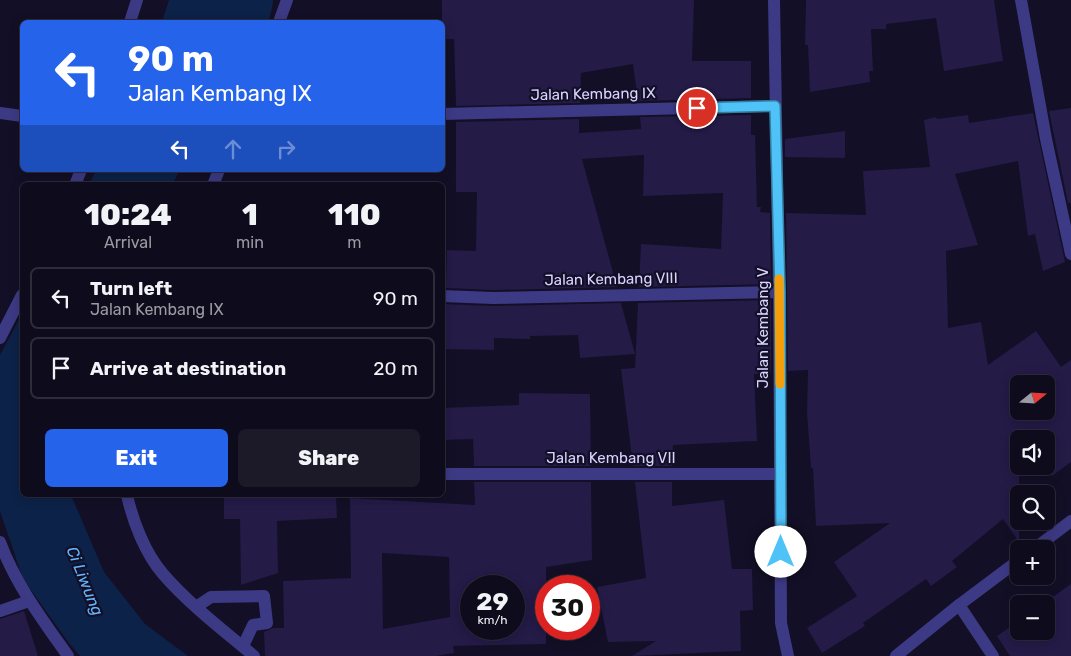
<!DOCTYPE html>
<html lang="en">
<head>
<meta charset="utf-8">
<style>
	body { margin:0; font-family:Rubik,sans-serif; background:#1c1929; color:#f1f3f6; height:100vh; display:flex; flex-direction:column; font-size:19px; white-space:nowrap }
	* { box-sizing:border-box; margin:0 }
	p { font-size:16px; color:#9b9ba3 }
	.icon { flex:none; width:28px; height:28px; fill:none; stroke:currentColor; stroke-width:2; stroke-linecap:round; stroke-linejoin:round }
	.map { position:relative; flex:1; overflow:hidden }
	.panel { position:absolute; left:20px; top:182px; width:425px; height:315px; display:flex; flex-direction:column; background:#0e0b1c; border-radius:8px; box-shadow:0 2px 12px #0003,0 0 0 1px #2e2b3b }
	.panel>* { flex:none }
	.top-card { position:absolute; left:20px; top:20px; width:425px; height:152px; border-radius:8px; box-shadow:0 2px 12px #0003,0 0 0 1px #2e2b3b; background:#2563eb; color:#fff; overflow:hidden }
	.needle { width:32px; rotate:72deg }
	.fabs { position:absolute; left:1010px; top:375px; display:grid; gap:10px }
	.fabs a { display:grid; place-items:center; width:45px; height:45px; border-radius:8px; background:#0e0b1c; box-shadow:0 2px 12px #0003,0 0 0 1px #2e2b3b; font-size:25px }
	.speed { position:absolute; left:460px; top:575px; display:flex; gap:10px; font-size:25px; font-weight:700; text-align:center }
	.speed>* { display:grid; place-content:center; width:65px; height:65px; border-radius:50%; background:#0e0b1c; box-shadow:0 2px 12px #0003,0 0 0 1px #2e2b3b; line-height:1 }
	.speed small { font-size:12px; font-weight:400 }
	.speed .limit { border:8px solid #d22; background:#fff; color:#111 }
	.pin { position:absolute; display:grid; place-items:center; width:42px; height:42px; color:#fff; margin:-21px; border:2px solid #fff; border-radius:50%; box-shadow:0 1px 5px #0007 }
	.me { position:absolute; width:55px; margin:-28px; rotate:0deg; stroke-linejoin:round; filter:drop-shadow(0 0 4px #0008) }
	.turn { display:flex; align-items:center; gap:18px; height:105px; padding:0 25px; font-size:22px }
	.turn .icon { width:65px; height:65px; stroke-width:2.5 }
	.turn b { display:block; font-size:35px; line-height:42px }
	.lanes { display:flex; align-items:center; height:48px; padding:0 25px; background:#0003; justify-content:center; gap:25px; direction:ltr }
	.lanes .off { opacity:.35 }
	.eta { display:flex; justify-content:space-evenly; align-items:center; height:85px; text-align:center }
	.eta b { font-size:30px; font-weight:800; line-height:35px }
	.cta { display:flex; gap:10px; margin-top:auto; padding:10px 25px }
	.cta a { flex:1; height:58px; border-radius:8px; background:#2563eb; color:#fff; font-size:20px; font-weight:800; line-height:58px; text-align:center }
	.cta a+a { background:#1c1929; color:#f1f3f6 }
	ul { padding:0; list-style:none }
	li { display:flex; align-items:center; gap:15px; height:62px; margin:0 10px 8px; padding:0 15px; border:2px solid #2e2b3b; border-radius:8px }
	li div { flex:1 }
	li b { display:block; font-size:19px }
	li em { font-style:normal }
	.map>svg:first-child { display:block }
	.water { fill:#0c2248 }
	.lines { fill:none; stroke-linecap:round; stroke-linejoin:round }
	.river { stroke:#0c2248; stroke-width:58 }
	.building { fill:#241b47; fill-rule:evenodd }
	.minor { stroke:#3d3a85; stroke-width:12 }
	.route-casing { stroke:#337fa1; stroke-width:12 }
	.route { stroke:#4fc3f7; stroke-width:9 }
	.slow { stroke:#f59e0b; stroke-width:9 }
	.labels { text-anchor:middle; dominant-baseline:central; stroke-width:4.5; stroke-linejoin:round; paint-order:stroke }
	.street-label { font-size:15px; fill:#d9d4ff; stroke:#130f26 }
	.water-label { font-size:16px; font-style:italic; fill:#62b6ff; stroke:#130f26 }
</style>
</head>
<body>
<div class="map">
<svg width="1071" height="656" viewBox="0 0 1071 656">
	<rect width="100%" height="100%" fill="#130f26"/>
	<g class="water">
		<path d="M169 0H243L236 22H162Z"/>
		<path d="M96 170H180L172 185H89Z"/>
		<path d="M22 314V495H71L104 572 145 624 188 656H80L69 643 23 579 0 511V355Z"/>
	</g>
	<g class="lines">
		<path class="river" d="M239 22 244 0"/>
	</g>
	<g class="building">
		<path d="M442 0H694L692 61H751V98L638 101 633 64 581 73 580 103 456 106 454 39H442Z"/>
		<path d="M806 0H994L1003 61 944 71 936 18 886 24V29H871L873 71H869L870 82 810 92 808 45H805Z"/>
		<path d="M1071 108V203H1068L1049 111Z"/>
		<path d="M1033 113 1065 262 1043 271 1035 234 1028 236 1018 161 955 174 978 245 946 251 948 328 981 322 988 365 1036 331 1061 367 1071 360V462L1052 476 1045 466 1046 439H1025L1019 430V542L1003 519 952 561 957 567 931 586 926 579 863 623 865 626 822 653 807 628 857 596 834 562 890 523 816 526 813 468H811L807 413 808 370 788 371 786 213 866 215 863 171 930 167 924 120 936 117 937 119 968 115 969 123ZM1019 384H1046V411H1019Z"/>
		<path d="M751 115V135H755L757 207H761L760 212 770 213 771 284 639 287 641 244 721 249 723 193 643 196 644 155 582 159 617 287 493 290 446 288 447 250 476 251 477 192H456V122L579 119V133L641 129 640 117Z"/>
		<path d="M845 131V158L785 157V139Z"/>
		<path d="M771 300V373L754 374 757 441 673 445 672 466H633L621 369 635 368 638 303Z"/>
		<path d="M621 303 635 354 580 358 578 335 530 336V339L494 338V350L442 349V304L493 306Z"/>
		<path d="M519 393 590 394 591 466H474L473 439 442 440V408L519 405Z"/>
		<path d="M474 482H591L592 560 546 567V644L453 646 454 653 436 656H265L264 632 273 628H284L283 581 351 578 350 498 475 505ZM382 553 449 557 450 617 383 629ZM471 586H514V629H471Z"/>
		<path d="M635 482H672V506L724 500 732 569H752L753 610 740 611 741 651 632 656 656 641 608 642 597 587 646 578Z"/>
		<path d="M224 495H336L337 518 277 521 278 573 241 585 240 519H224Z"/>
		<path d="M1071 584V656H1010L997 636 1019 621V631H1046V604H1043Z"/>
		<path d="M24 611 38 656H0V619Z"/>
	</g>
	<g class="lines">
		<g class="minor">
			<path d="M774 0 779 292 781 623 788 656"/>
			<path d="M1021 0 1046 139 1071 254"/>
			<path d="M130 22 137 0"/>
			<path d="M279 22 287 0"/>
			<path d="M0 113 22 116"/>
			<path d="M442 114 775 106"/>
			<path d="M75 185 81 170"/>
			<path d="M213 185 219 170"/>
			<path d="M442 296 493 298 779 292"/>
			<path d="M0 338 22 295"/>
			<path d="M442 474H780"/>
			<path d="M127 495C133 522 145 553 163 574 190 605 223 630 254 656"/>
			<path d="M0 542C16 585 42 619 68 656"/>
			<path d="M1034 549 1071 521"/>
			<path d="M959 605 993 656"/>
			<path d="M196 607 211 597 264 596 267 623 253 625 243 646"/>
			<path d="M0 611 29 601"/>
			<path d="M896 656 959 605 1019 560"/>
		</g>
	</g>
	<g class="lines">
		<g class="route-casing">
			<path id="route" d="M697 108 775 106 780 292 781 552"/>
		</g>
		<use href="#route" class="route"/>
		<path class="slow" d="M779 279 780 384"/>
	</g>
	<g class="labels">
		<g class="street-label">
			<text transform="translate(593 94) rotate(-1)">Jalan Kembang IX</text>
			<text transform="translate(611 279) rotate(-1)">Jalan Kembang VIII</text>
			<text transform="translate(763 328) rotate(-90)">Jalan Kembang V</text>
			<text x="611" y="458">Jalan Kembang VII</text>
		</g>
		<g class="water-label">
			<text transform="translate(85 581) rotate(68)">Ci Liwung</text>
		</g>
	</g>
</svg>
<div class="fabs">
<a><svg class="needle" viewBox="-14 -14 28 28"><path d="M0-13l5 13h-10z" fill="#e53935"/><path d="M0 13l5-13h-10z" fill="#9b9ba3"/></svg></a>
<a><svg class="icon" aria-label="sound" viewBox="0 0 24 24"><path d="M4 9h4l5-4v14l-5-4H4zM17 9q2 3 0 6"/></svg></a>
<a><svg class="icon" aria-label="search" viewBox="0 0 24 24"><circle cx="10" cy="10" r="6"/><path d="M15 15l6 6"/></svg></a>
<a>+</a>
<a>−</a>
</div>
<div class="speed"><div>29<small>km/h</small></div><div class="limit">30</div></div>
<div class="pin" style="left:697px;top:108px;background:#d93025"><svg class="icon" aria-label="arrive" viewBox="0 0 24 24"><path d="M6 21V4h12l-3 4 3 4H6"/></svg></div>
<svg class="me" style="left:781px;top:552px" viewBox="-20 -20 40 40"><circle r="19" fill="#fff"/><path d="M0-13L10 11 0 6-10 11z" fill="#4fc3f7"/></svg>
<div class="top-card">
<div class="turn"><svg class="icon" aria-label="left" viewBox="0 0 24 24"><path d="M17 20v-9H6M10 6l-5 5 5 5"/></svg><div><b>90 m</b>Jalan Kembang IX</div></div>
<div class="lanes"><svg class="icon" aria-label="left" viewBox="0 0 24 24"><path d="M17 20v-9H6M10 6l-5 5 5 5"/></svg><svg class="icon off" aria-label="ahead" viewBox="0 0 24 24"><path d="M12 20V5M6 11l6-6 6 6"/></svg><svg class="icon off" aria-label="right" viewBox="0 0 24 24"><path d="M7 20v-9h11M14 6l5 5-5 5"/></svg></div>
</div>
<section class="panel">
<div class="eta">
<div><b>10:24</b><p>Arrival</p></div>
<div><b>1</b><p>min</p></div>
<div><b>110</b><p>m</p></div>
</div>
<ul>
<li><svg class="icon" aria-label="left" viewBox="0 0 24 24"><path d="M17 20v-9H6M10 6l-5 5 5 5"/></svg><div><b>Turn left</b><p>Jalan Kembang IX</p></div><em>90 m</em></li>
<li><svg class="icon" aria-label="arrive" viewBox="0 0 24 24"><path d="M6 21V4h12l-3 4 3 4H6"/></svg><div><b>Arrive at destination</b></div><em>20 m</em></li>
</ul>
<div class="cta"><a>Exit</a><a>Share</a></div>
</section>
</div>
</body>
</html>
